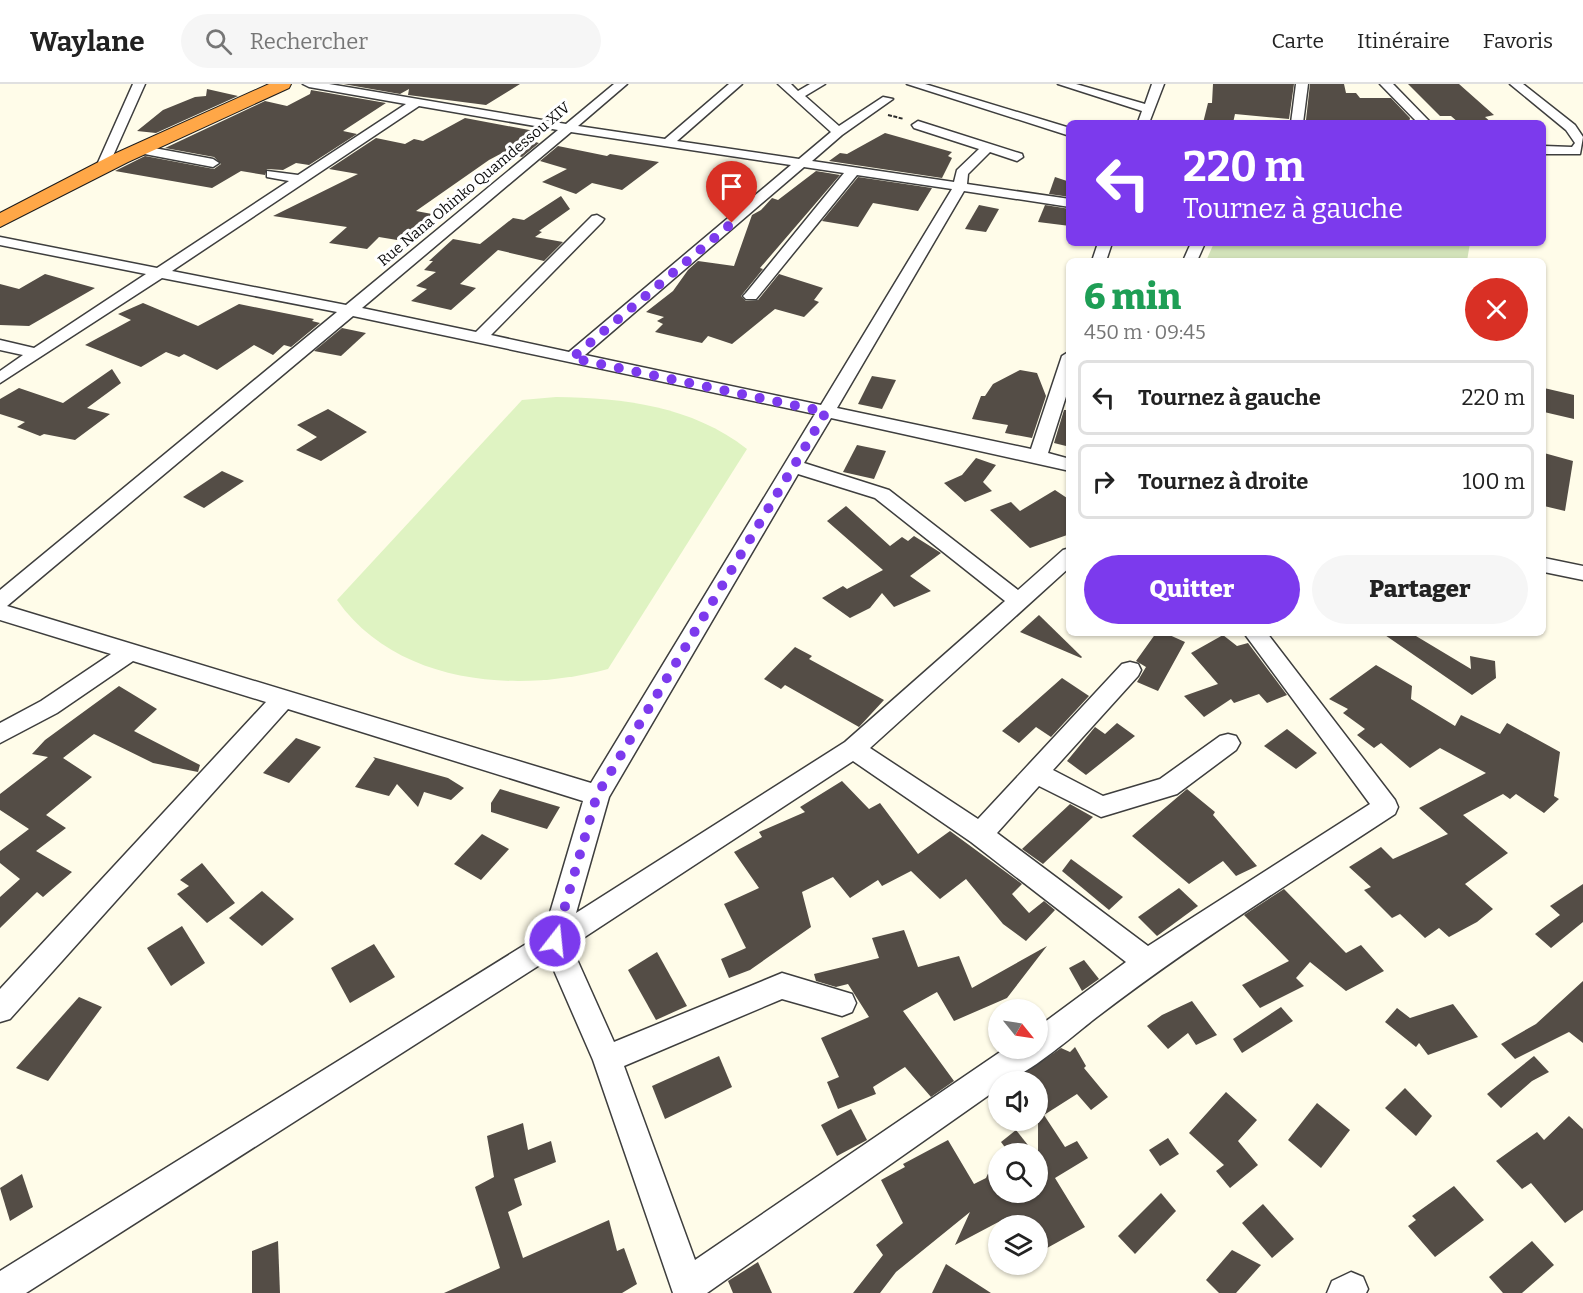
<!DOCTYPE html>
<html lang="fr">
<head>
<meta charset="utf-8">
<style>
	body { margin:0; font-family:Bitter,serif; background:#f6f6f6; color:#222; height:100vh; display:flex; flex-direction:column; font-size:22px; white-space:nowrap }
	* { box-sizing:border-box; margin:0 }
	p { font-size:20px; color:#767676 }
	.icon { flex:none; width:33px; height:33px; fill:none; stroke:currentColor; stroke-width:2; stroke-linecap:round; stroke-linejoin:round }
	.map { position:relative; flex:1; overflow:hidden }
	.drawer { position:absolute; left:1066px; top:174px; width:480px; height:378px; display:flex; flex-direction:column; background:#fff; border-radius:9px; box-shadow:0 2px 4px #0004 }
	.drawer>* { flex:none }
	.guide { position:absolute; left:1066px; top:36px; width:480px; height:126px; border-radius:9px; box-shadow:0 2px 4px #0004; background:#7c3aed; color:#fff; overflow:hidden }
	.needle { width:39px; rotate:120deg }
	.buttons { position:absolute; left:988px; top:915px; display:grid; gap:12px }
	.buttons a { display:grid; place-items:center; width:60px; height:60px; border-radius:50%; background:#fff; box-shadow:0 2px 4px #0004; font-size:30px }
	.pin { position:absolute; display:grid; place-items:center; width:51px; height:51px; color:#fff; margin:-62px -26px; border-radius:50% 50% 50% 0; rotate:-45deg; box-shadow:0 0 6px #0007 }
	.pin .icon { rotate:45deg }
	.me { position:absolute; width:66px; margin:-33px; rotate:16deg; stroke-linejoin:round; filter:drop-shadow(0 0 4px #0008) }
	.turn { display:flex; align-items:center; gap:21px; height:126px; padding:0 18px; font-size:27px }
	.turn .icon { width:78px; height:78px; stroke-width:2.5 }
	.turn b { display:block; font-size:42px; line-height:51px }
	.round { display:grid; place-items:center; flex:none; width:63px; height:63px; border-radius:32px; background:#f6f6f6 }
	.summary { display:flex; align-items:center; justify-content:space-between; height:102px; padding:0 18px }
	h1 { font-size:36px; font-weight:800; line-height:45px; color:#1e9e55 }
	.primary-button { display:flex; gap:12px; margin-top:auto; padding:12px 18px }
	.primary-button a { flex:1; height:69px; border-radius:36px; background:#7c3aed; color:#fff; font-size:24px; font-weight:800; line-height:69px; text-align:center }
	.primary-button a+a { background:#f6f6f6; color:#222 }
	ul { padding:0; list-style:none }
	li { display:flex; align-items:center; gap:18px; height:75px; margin:0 12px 9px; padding:0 6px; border:3px solid #e0e0e0; border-radius:9px }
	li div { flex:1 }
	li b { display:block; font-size:22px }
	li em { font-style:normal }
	header { display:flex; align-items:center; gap:36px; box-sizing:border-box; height:84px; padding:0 30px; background:#fff; border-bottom:2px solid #e0e0e0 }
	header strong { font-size:28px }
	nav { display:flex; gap:33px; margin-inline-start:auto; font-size:21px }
	.search { width:420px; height:54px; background:#f6f6f6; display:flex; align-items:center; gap:15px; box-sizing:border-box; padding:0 21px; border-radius:33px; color:#767676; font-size:22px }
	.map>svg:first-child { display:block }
	.cemetery { fill:#d2e2b9 }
	.pitch { fill:#dff3c2 }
	.building { fill:#544d46 }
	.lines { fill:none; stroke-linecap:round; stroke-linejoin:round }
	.street-casing { stroke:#3e3e3e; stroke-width:3 }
	.highway-casing { stroke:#1c1c1c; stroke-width:2 }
	.path { stroke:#2d2d2d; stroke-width:2; stroke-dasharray:4 1.5; stroke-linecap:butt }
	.street { fill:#fff; fill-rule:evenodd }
	.highway { fill:#ffa747; fill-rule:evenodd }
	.route { stroke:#7c3aed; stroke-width:10; stroke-dasharray:0 18 }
	.labels { text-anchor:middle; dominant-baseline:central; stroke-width:6; stroke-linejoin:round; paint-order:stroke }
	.far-street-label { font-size:15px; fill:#0b0b0b; stroke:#fff }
</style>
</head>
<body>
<header>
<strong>Waylane</strong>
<div class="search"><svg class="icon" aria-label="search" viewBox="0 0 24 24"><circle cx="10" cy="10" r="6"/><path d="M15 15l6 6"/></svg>Rechercher</div>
<nav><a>Carte</a><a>Itinéraire</a><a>Favoris</a></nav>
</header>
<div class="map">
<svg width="1583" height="1209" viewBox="0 0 1583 1209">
	<rect width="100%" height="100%" fill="#fffce9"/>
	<path class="cemetery" d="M1214 159C1231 159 1268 165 1281 159H1470L1467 177H1206Z"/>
	<path class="pitch" d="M556 313C624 314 692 322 747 365L608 585C515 610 396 600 337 516L522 316Z"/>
	<g class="building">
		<path d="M343 0H520L486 21 408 11 409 5 400 10Z"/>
		<path d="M1213 0H1294L1289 35 1235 30 1233 39H1203L1208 19H1212Z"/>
		<path d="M1310 0H1344L1346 9H1356L1360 14H1391L1410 34 1409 39 1308 38 1306 36Z"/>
		<path d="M1408 0H1459L1494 31 1485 33 1492 39H1459L1451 32H1440Z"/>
		<path d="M207 5 238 12 156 49 137 47 163 26 195 13 206 12Z"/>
		<path d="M311 6 386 19 343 47 357 50 309 81 296 79 283 86 267 85 265 91 241 87 212 104 115 87 145 72 214 85 221 80 214 73 165 64 265 17 287 22 310 10Z"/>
		<path d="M465 34 540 48 528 56 539 59 522 73 504 68 489 76 416 127 432 130 397 156 379 153 367 165 329 159 347 143 273 132 358 90 329 85 376 54 405 60 414 55 423 57Z"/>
		<path d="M885 49 952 68 948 72 952 74 942 94 829 77 840 69 847 70Z"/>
		<path d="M558 62 607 72 610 70 659 78 622 106 592 99 576 110 542 98 567 85 540 77Z"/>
		<path d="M816 87 840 91 760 184 763 185 741 212 746 217 758 216 779 190 823 204 814 216 819 218 804 233 775 225 732 260 708 252 702 259 655 248 663 240 657 237 664 233 646 228 673 207 688 186 698 177 734 182 752 131 761 126 772 114 778 116Z"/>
		<path d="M858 93 932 104 918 127 873 119 858 143 822 137Z"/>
		<path d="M1055 93 1070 98V113L1049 110Z"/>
		<path d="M561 112 570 125 539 147 542 148 535 153 563 158 544 177 498 166 460 200 476 204 451 226 411 217 427 205 416 202 436 188 424 186 433 177H429L453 155 480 160 513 134 524 136Z"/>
		<path d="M979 121 999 125 986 148 965 145Z"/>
		<path d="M1045 121 1070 125V142L1038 138Z"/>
		<path d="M45 190 95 204 29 242 0 241V200L19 205Z"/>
		<path d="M143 219 198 242 239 220 314 235 312 237 320 239 291 263 284 261 273 271 254 261 217 286 184 270 179 273 166 268 141 283 85 261 131 236 118 230Z"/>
		<path d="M342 244 366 249 341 272 314 267Z"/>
		<path d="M112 285 121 299 87 324 110 330 75 356 44 350 40 352 17 343 25 338 0 330V315L19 304 63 319Z"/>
		<path d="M1020 286 1037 289 1046 312 1032 354 1005 349 1008 341 972 335 981 312H985L993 300Z"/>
		<path d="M872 292 896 296 882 325 858 320Z"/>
		<path d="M1544 304 1574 311V335L1544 328Z"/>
		<path d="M328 325 367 348 321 377 296 366 317 353 297 341Z"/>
		<path d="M1064 326H1070V363L1054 359Z"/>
		<path d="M857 361 886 367 874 395 843 388Z"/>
		<path d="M1544 369 1573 377 1565 427 1544 422Z"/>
		<path d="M976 374 996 381 983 398 992 407 965 418 944 399 962 391Z"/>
		<path d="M222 387 244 397 204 424 183 413Z"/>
		<path d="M1055 406 1070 416V450L1030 464 990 426 1011 418 1020 427Z"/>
		<path d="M846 422 890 462 902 453 908 457 914 452 941 469 910 492 931 507 894 523 882 509 870 524 850 534 822 514 843 502 847 505 883 486 827 437Z"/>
		<path d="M1039 531 1082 573 1081 574 1020 548Z"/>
		<path d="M1156 549H1165L1185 558 1158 607 1137 598 1146 583 1136 577Z"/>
		<path d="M1382 549H1411L1471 585 1470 572 1495 577 1496 594 1472 611Z"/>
		<path d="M1223 551 1237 562 1248 559 1287 611 1267 619 1259 610 1234 619 1231 615 1204 633 1184 612 1218 600 1191 569Z"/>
		<path d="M795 563 812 572 809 575 884 616 859 643 785 601 781 605 764 595Z"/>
		<path d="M1376 581 1412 602 1411 615 1455 642 1461 631 1500 650 1507 639 1560 668 1554 712 1559 715 1544 729 1516 710 1510 715 1503 710 1463 731 1508 769 1465 800 1493 825 1477 838 1449 853 1439 844 1425 854 1400 830 1392 834 1364 806 1371 803 1349 783 1381 763 1393 775 1448 750 1419 724 1486 689 1440 664 1410 684 1381 659 1374 664 1357 651 1365 645 1343 629 1348 625 1329 615Z"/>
		<path d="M1062 594 1089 612 1051 653 1036 643 1019 659 1002 647Z"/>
		<path d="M119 602 157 625 134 647 200 681 198 688 153 679 94 650 63 674 92 693 46 731 66 744 36 767 72 788 43 813 37 808 0 844V813L20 795 0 779V767L29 745 0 726V710L48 673 32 670 45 656Z"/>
		<path d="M1117 639 1135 652 1086 691 1067 677 1095 643 1105 650Z"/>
		<path d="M1287 645 1317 669 1296 685 1264 662Z"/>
		<path d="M296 654 321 663 289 699 263 689Z"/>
		<path d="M373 673 448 694 464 704 451 716 424 708 418 723 397 700 389 712 355 703 375 675Z"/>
		<path d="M842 697 869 725 880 719 918 770 950 747 1022 800 1012 810 1029 829 1044 817 1055 826 1026 857 1003 840 966 795 940 815 911 787 882 802 878 796 850 814 833 793 802 808 811 843 750 886 729 894 721 875 746 864 724 820 759 804 734 768 762 753 759 748 805 728 800 723Z"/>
		<path d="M500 705 560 723 547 745 491 728V719Z"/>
		<path d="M1187 705 1215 728 1213 731 1257 782 1236 792 1223 777 1189 800 1132 752Z"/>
		<path d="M1070 720 1093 733 1043 780 1022 765Z"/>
		<path d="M482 750 509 765 481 796 454 780Z"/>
		<path d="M1071 775 1123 813 1109 826 1062 787Z"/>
		<path d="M202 779 235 819 207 839 177 810 189 802 180 796Z"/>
		<path d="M1583 800V838L1551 864 1535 850 1560 831 1550 822Z"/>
		<path d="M1179 804 1198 822 1157 852 1138 833Z"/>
		<path d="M1284 805 1346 869 1361 861 1384 887 1346 907 1310 878 1296 894 1304 902 1260 924 1242 901 1289 877 1244 831Z"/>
		<path d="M262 807 294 835 262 862 229 834Z"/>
		<path d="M182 842 205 879 171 902 147 864Z"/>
		<path d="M904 846 918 883 959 872 972 904 1047 862 1007 914 954 937 937 908 903 927 954 997 931 1013 905 983 873 1003 876 1010 838 1025 827 998 839 993 821 954 869 933 848 900 836 903 816 897 814 890 879 874 872 854Z"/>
		<path d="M374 860 395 893 350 919 331 884Z"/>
		<path d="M657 868 687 922 656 936 628 886Z"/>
		<path d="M1084 876 1099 895 1082 907 1069 884Z"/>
		<path d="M1583 897V959L1569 948 1515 975 1501 960 1536 940Z"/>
		<path d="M79 913 102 923 48 997 16 984Z"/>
		<path d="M1192 917 1217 951 1196 961 1188 949 1168 965 1147 942 1162 931Z"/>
		<path d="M1453 920 1478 953 1428 971 1419 959 1416 963 1385 938 1397 924 1410 934Z"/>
		<path d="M1281 923 1293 937 1242 969 1233 955Z"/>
		<path d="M1075 963 1086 982 1084 984 1108 1013 1091 1026 1077 1010 1044 1031 1065 1063 1077 1057 1088 1074 1055 1094 1085 1143 1038 1169V1142H1010L1006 1134 955 1161 970 1128 896 1188 880 1209H853L883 1171 876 1161 903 1139 881 1096 905 1083 903 1080 948 1056 974 1100 986 1094 991 1083 995 1090 999 1088V1108H1038V998H1022L1019 993 1061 964 1070 968Z"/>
		<path d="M719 972 732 1003 665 1035 652 1002Z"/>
		<path d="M1534 972 1549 988 1532 997 1501 1024 1487 1010Z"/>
		<path d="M1405 1004 1432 1032 1416 1052 1385 1024Z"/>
		<path d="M1226 1008 1257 1036 1238 1057 1258 1081 1230 1104 1216 1087 1224 1081 1189 1049Z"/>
		<path d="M1317 1019 1350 1046 1321 1084 1288 1056Z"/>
		<path d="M851 1025 867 1056 837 1072 821 1041Z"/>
		<path d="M1569 1032 1583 1045V1126L1565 1139 1531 1099 1522 1105 1496 1077 1537 1048 1544 1056Z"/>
		<path d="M523 1039 528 1066 551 1057 556 1078 514 1095 522 1121 508 1128 523 1174 609 1136 617 1167 624 1164 637 1200 622 1209H444L500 1184 475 1103 494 1093 487 1052Z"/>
		<path d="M1016 1046 1035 1070H1010L1001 1058Z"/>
		<path d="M1168 1054 1179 1070 1160 1082 1149 1066Z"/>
		<path d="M22 1090 33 1123 10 1137 0 1104Z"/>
		<path d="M1454 1102 1484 1136 1435 1173 1408 1142 1416 1136 1412 1132Z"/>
		<path d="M1161 1109 1176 1127 1135 1170 1118 1152Z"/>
		<path d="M1263 1120 1294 1155 1272 1174 1242 1139Z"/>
		<path d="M278 1157 280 1209H252V1167Z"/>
		<path d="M1532 1157 1554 1181 1522 1209H1503L1489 1193Z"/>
		<path d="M1232 1166 1261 1181 1236 1209H1219L1206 1196Z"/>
		<path d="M758 1178 772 1209H733L728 1197Z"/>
		<path d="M946 1180 991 1209H932Z"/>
	</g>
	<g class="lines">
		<g class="street-casing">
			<g id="street">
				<path d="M133 0H145L108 83 107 86H97L96 83Z"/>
				<path d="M303 0H329L566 40 614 0H627L578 42 665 55 729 0H742L677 57 799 75 831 48 778 0H791L798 7 810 0H825L805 12 839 42 883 13 893 15 842 51 812 77 954 98 957 86 979 65 914 44 912 41 918 37 1022 70 1023 73 1017 77 990 68 968 90 967 100 1070 115V123L964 107 837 324 1031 365 1062 272 1070 267V300L1048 369 1070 375V387L831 334 804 379 889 406 1018 506 1063 466 1070 464V483L870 664 978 735 1122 580 1130 578 1138 580 1141 586 1138 592 1053 686 1103 712 1160 695 1220 652 1228 650 1236 652 1240 659 1236 666 1177 710 1101 733 1039 702 997 749 1148 862 1370 720 1244 549H1267L1395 716 1398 723 1395 730C1293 797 1189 862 1093 936 1074 951 1020 998 999 998V1004L707 1209H673L593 976 549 875 26 1209H0V1187L544 849 583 717 288 625 10 935 0 938V905L266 618 133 577 57 629 0 659V639L41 617 111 570 0 536V506L337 228 162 194 0 299V287L23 271 0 266V256L34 264 146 190 0 161V153L157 184 289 97 267 93V87L298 91 406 20 309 3ZM419 22 558 46 346 221 172 187ZM571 48 791 81 569 268 491 251 602 138 604 135 597 131 592 132 476 248 362 224ZM804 83 844 89 746 209 743 212 746 215H756L857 91 952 105 821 321 585 271ZM353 232 815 330 591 699 7 522ZM798 390 875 414 1005 517 845 658 576 829 609 713ZM853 677 971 758 1126 878 1038 943V964H1006L695 1176 624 982 782 915 842 932 852 928 856 919 852 910 782 889 614 958 571 862Z"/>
				<path d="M907 0H925L1070 44V52Z"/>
				<path d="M1058 0H1076L1145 20 1152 0H1164L1149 39 1138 38 1142 27Z"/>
				<path d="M1296 0H1308L1303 39H1291Z"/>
				<path d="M1380 0H1393L1431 39H1418Z"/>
				<path d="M1510 0H1523L1575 41 1583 53 1580 70H1544V62L1572 63 1575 59 1566 46Z"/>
				<path d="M138 61 213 75 219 79 213 83 134 68V62Z"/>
				<path d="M1098 159H1112L1106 177H1092Z"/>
				<path d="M1191 159H1205L1197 177H1183Z"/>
				<path d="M1544 474 1583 482V496L1544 488Z"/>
				<path d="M1351 1188 1363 1193 1368 1205 1366 1209H1327L1332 1197Z"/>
			</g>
		</g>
		<g class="highway-casing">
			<path id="highway" d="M269 0H291L289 4 128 78 0 143V129L114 70Z"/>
		</g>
		<path class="path" d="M888 31 904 35"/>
		<use href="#street" class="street"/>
		<use href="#highway" class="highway"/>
	</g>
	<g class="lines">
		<path class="route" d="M555 857 597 711 826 328 572 274 732 139"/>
	</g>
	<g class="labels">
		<g class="far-street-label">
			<text transform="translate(474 100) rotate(-40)">Rue Nana Ohinko Quamdessou XIV</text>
		</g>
	</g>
</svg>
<div class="buttons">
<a><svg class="needle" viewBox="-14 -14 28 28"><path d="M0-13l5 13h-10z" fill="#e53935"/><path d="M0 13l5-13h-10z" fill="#767676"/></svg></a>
<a><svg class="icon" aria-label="sound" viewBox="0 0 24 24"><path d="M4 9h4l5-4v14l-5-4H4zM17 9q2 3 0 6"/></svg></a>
<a><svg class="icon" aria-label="search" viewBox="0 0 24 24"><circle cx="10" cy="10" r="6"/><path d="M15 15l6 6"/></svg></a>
<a><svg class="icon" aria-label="layers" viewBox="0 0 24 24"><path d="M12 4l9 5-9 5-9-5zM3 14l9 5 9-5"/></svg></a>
</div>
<div class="pin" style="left:732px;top:139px;background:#d93025"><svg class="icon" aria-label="arrive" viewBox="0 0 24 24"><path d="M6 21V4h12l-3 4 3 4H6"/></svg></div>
<svg class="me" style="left:555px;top:857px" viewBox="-20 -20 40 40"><circle r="17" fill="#7c3aed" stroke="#fff" stroke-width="3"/><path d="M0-11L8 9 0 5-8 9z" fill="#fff"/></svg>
<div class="guide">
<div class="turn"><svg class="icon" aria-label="left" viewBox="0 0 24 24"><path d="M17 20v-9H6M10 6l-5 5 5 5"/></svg><div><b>220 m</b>Tournez à gauche</div></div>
</div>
<section class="drawer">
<div class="summary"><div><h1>6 min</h1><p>450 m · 09:45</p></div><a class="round" style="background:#d93025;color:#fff"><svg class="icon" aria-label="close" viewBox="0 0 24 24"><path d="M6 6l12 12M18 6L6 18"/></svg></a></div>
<ul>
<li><svg class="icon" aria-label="left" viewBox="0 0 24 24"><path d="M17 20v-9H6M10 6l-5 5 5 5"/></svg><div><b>Tournez à gauche</b></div><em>220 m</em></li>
<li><svg class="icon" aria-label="right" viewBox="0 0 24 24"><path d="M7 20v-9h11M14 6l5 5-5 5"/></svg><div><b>Tournez à droite</b></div><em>100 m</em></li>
</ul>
<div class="primary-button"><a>Quitter</a><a>Partager</a></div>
</section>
</div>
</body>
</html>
